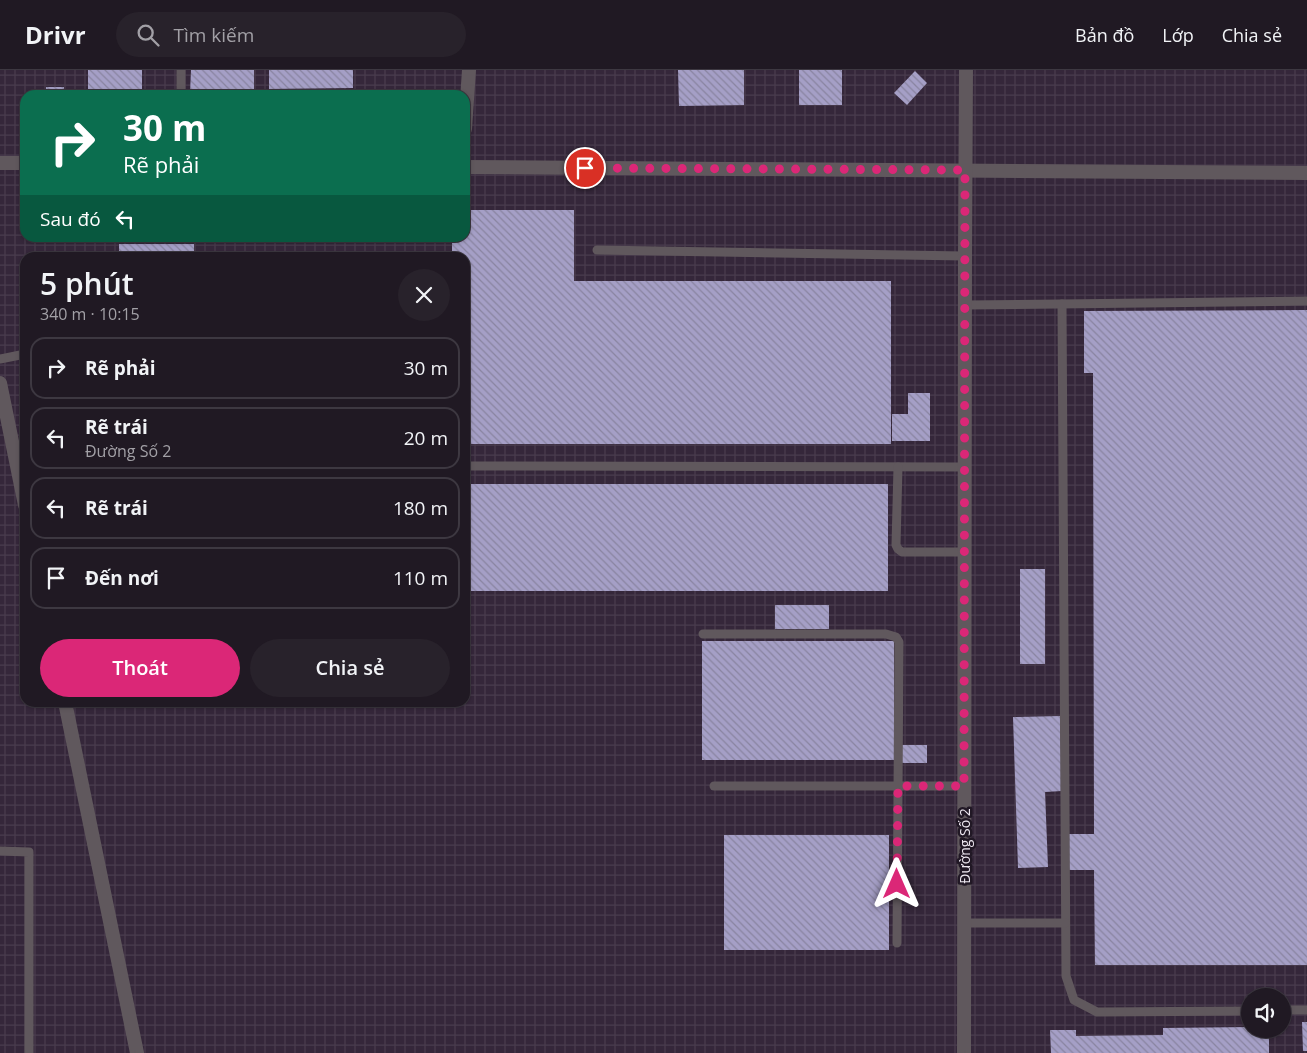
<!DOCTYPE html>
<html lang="vi">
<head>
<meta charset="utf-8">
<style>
	body { margin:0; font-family:"Open Sans",sans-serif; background:#28222b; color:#f1f3f6; height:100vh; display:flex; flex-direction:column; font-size:19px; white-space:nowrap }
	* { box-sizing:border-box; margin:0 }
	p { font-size:16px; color:#a2a0a6 }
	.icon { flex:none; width:28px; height:28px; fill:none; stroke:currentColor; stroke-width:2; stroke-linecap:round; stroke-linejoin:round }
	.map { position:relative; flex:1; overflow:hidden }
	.drawer { position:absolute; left:20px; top:182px; width:450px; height:455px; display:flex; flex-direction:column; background:#201923; border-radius:15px; box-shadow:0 1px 4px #0004,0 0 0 1px #3d3841 }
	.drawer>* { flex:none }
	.banner { position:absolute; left:20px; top:20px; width:450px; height:152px; border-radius:15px; box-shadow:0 1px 4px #0004,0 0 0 1px #3d3841; background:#0b6e4f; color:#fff; overflow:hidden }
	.fabs { position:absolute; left:1241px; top:918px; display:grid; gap:10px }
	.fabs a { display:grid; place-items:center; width:50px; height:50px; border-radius:50%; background:#201923; box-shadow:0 1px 4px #0004,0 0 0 1px #3d3841; font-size:25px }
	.pin { position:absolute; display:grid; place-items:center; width:42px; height:42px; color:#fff; margin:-21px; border:2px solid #fff; border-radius:50%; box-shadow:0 1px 5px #0007 }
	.me { position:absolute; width:55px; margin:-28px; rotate:0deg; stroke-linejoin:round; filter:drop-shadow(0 0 4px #0008) }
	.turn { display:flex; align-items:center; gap:18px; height:105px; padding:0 20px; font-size:22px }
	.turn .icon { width:65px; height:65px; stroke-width:2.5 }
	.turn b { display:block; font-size:35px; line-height:42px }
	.then { display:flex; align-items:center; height:48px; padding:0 20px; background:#0003; gap:10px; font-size:19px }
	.round { display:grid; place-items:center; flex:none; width:52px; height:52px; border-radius:26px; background:#28222b }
	.head { display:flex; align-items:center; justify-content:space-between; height:85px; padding:0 20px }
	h1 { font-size:30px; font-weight:600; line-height:38px }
	.action { display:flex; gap:10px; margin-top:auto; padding:10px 20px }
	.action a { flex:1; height:58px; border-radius:30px; background:#db2777; color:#fff; font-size:20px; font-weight:600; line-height:58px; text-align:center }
	.action a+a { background:#28222b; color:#f1f3f6 }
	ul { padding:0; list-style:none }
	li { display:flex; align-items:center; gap:15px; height:62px; margin:0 10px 8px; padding:0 10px; border:2px solid #3d3841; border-radius:15px }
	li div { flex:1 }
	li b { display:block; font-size:19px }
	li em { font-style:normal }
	header { display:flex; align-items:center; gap:30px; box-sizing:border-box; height:70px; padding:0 25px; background:#201923; border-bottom:1px solid #3d3841 }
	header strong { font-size:24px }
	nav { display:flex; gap:28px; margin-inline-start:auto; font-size:18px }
	.search { width:350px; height:45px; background:#28222b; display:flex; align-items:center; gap:12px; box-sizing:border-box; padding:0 18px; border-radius:28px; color:#a2a0a6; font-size:19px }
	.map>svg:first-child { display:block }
	.industrial { fill:url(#industrial-grid); fill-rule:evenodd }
	.building { fill:url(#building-back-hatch) }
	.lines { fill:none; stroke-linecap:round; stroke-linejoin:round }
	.service { stroke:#60585d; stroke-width:9 }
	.minor { stroke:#60585d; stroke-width:14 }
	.route { stroke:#db2777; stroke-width:9; stroke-dasharray:0 16.2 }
	.labels { text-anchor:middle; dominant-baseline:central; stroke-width:5; stroke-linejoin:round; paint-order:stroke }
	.street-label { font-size:14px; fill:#ede7f0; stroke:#211825 }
</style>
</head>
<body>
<header>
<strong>Drivr</strong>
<div class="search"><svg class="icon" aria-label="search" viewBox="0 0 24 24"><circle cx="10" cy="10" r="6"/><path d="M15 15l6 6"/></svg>Tìm kiếm</div>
<nav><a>Bản đồ</a><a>Lớp</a><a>Chia sẻ</a></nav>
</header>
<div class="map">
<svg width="1307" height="983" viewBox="0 0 1307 983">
	<defs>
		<pattern id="industrial-grid" width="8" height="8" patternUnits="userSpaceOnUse" patternTransform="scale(1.25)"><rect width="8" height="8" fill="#35273a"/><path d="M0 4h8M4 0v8" fill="none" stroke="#493c4d"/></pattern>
		<pattern id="building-back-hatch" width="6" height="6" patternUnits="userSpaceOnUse" patternTransform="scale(1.25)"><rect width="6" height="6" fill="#a59fc6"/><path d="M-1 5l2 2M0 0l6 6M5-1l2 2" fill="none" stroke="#8984a0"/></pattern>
	</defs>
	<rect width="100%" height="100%" fill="#2b212f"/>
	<path class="industrial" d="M0 0H1307V983H0ZM25 25H465V168H25ZM25 188H465V632H25ZM1250 926H1282V959H1250Z"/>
	<g class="building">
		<rect x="88" y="0" width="54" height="25"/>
		<path d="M191 0H254V23H190Z"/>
		<path d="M269 0H353V18L269 19Z"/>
		<path d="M678 0H744V35L679 36Z"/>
		<rect x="799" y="0" width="43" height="35"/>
		<path d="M915 1 927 13 907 35 894 23Z"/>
		<rect x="46" y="17" width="18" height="8"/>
		<path d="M465 140H574V211H891V374H465V188H452V168H465Z"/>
		<rect x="119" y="174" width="75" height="14"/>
		<path d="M1307 240V895H1095L1094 800H1067V764H1094L1093 303H1084V241Z"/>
		<path d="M908 323H930V371H892V344H908Z"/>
		<rect x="465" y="414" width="423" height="107"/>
		<rect x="1020" y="499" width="25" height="95"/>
		<rect x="775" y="535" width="54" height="24"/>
		<rect x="702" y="571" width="192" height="119"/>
		<path d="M1060 646 1062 721 1045 722 1048 797 1018 798 1013 647Z"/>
		<rect x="902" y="675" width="25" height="18"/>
		<rect x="724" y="765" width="165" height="115"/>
		<path d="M1302 952H1307V981H1303Z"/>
		<path d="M1250 957V959H1269V983H1051L1050 960H1076V966L1163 965V958Z"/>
	</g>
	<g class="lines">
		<g class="service">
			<path d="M181 0V25"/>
			<path d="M597 180 965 186"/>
			<path d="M1062 234 1066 906 1074 930 1097 942 1250 941"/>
			<path d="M965 235 1307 231"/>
			<path d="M0 289 25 284"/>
			<path d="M465 396 964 397"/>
			<path d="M898 397 896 475 898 479 902 482H964"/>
			<path d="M703 564H886L896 567 899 572 897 873"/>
			<path d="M714 716H964"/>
			<path d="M0 781 29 782V983"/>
			<path d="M963 853H1065"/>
			<path d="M1282 940H1307"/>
		</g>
		<g class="minor">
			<path d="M465 59 469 0"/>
			<path d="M0 93H25"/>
			<path d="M465 97 1307 103"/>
			<path d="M0 313 25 435"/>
			<path d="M65 632 137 983"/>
			<path d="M964 983 965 186 966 0"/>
		</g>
	</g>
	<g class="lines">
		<path class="route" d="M585 98 965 100 964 716H898L897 814"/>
	</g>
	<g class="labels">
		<g class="street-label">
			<text transform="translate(964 776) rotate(-90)">Đường Số 2</text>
		</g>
	</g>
</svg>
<div class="fabs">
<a><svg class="icon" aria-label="sound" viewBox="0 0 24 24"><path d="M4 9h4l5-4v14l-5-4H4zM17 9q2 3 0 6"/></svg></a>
</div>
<div class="pin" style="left:585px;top:98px;background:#d93025"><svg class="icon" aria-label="arrive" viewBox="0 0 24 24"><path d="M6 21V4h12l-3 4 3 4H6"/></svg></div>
<svg class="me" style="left:897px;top:814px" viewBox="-20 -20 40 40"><path d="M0-17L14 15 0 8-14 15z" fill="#db2777" stroke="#fff" stroke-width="4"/></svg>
<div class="banner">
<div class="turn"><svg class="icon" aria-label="right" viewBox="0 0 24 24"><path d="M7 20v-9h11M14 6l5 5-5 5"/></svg><div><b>30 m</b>Rẽ phải</div></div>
<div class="then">Sau đó<svg class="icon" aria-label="left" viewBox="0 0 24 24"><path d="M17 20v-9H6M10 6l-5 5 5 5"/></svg></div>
</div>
<section class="drawer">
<div class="head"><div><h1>5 phút</h1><p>340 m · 10:15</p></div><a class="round"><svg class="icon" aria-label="close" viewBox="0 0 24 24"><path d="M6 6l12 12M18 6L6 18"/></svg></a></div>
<ul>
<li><svg class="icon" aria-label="right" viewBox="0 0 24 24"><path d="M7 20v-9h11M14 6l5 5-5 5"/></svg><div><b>Rẽ phải</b></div><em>30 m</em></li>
<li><svg class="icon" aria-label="left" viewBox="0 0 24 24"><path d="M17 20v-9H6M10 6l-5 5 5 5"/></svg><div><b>Rẽ trái</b><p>Đường Số 2</p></div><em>20 m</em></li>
<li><svg class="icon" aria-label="left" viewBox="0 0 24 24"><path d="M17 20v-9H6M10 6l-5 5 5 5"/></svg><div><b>Rẽ trái</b></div><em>180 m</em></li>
<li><svg class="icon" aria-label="arrive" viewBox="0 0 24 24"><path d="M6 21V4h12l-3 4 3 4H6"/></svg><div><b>Đến nơi</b></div><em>110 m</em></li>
</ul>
<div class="action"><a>Thoát</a><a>Chia sẻ</a></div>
</section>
</div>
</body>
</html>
